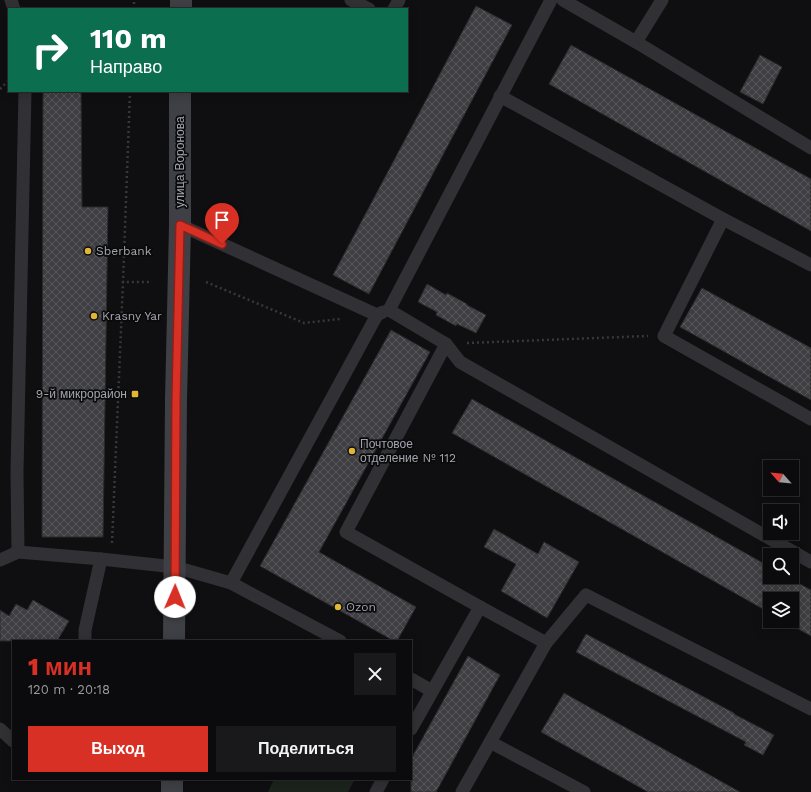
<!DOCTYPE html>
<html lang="ru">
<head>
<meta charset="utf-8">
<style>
	body { margin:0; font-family:"Work Sans",sans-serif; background:#19191b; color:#f1f3f6; height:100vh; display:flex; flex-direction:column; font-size:15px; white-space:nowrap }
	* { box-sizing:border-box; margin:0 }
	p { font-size:13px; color:#9a9b9d }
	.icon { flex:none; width:22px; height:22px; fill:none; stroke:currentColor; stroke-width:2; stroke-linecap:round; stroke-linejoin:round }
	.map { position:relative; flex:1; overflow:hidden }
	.sheet { position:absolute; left:12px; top:640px; width:400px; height:140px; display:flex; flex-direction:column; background:#0b0b0d; border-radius:0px; box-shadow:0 2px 10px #0003,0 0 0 1px #2b2b2e }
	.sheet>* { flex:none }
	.hud { position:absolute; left:8px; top:8px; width:400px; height:84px; border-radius:0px; box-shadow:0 2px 10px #0003,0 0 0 1px #2b2b2e; background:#0b6e4f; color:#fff; overflow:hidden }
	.needle { width:26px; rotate:297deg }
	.controls { position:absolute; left:763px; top:460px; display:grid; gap:8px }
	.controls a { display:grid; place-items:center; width:36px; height:36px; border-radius:0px; background:#0b0b0d; box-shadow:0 2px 10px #0003,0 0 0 1px #2b2b2e; font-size:20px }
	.pin { position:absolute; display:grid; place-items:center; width:34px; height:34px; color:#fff; margin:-41px -17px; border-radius:50% 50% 50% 0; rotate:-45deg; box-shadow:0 0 4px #0007 }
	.pin .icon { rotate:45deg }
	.me { position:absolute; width:44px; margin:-22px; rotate:1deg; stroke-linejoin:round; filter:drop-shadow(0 0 3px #0008) }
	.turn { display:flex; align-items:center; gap:14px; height:84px; padding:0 16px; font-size:18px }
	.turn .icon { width:52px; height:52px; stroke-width:2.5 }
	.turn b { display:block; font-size:28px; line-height:34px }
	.round { display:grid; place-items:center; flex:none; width:42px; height:42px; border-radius:0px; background:#19191b }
	.head { display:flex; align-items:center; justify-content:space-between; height:68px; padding:0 16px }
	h1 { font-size:24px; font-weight:800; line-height:30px; color:#d93025 }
	.action { display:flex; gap:8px; margin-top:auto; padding:8px 16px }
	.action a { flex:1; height:46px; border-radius:0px; background:#d93025; color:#fff; font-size:16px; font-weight:800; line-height:46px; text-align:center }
	.action a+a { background:#19191b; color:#f1f3f6 }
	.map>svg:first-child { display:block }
	.park { fill:#1c231d }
	.building { fill:url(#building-cross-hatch); stroke:#2a2a2c }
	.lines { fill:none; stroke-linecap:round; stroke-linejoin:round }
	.path { stroke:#37383c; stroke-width:2.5; stroke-dasharray:2 3; stroke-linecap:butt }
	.lane { stroke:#313135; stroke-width:13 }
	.secondary { stroke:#3f4045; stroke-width:22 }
	.route-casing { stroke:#8d1f18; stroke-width:10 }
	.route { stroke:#d93025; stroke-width:7 }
	.poi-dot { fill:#e0b638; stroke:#0b0a0b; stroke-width:1.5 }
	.labels { text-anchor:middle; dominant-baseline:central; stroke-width:3.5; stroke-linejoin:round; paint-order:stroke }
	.street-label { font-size:12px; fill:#a2a5b0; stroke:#0b0a0b }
	.poi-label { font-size:12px; fill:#a2a5b0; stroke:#0b0a0b; text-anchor:start }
</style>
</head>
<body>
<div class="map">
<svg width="811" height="792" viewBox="0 0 811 792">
	<defs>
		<pattern id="building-cross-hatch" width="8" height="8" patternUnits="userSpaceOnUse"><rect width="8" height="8" fill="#3f3f43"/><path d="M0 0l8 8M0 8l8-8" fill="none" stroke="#58585c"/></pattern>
	</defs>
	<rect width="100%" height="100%" fill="#0f0f11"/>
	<path class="park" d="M274 779H355L348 792H268Z"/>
	<g class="building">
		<path d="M476 6 512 25 369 294 333 275Z"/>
		<path d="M571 45 811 179V231L549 84Z"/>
		<path d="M760 55 782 67 763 104 740 92Z"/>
		<path d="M43 91H81L82 207H108L103 537H42Z"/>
		<path d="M427 284 446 295 447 293 467 304V305L486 315 476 333 457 324 456 326 436 315 437 312 418 302Z"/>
		<path d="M702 288 811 348V400L680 327Z"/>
		<path d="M391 330 430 352 319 552 416 607 397 641H394L260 566Z"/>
		<path d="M472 399 770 567V577H787L811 590V636L784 621H792V599H770V613L452 433Z"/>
		<path d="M494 529 538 554 544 542 579 562 547 618 501 591 516 564 484 547Z"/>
		<path d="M33 600 69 621 57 641H0V610L9 616 16 604 27 610Z"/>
		<path d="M586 634 734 713V714L774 735 763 755 744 745 746 742 576 652Z"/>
		<path d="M468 656 500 675 436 792H411V759Z"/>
		<path d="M564 693 740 792H648L541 732Z"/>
	</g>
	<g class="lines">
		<g class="path">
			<path d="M134 9V0"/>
			<path d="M0 89 9 80"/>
			<path d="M130 91 123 282H152"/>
			<path d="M206 282 304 323 340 319"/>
			<path d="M467 343 648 336"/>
			<path d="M112 543 123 282"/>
		</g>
		<g class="lane">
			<path d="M11 0 14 9"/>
			<path d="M351 0 369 9"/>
			<path d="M563 0 636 42 811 148"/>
			<path d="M394 9 399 0"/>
			<path d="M636 42 662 0"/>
			<path d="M500 96 723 219 811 265"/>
			<path d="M723 219 664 336 811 419"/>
			<path d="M180 225 377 315 383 312"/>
			<path d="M446 344 460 362 811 562"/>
			<path d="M18 552 17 472 25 91"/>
			<path d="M0 560 18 552 101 559 175 567 231 583"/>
			<path d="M85 641V630L101 559"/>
			<path d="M340 641 231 583 377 315"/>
			<path d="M546 643 586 595 811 709"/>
			<path d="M411 679 432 691"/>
			<path d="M0 729 13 741"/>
			<path d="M411 729 480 607"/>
			<path d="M490 742 584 792"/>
			<path d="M376 792 383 779"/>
			<path d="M462 792 546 643 480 607 346 532 446 344 389 310 551 0"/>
		</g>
		<g class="secondary">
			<path d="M181 9V0"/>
			<path d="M174 641 176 400 180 225V91"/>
			<path d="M172 792V779"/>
		</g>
	</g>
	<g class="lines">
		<g class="route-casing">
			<path id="route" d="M175 597 176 400 180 225 222 244"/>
		</g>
		<use href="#route" class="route"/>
	</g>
	<g class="poi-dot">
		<circle cx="88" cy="251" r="4"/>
		<circle cx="94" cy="316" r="4"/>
		<rect x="131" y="390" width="8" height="8" rx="2"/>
		<circle cx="352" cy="451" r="4"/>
		<circle cx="338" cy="607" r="4"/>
	</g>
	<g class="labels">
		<g class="street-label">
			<text transform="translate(180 162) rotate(-90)">улица Воронова</text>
		</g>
		<g class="poi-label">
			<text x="96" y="251">Sberbank</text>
			<text x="102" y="316">Krasny Yar</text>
			<text x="127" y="394" text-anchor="end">9-й микрорайон</text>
			<text x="360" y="444">Почтовое<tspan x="360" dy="14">отделение № 112</tspan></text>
			<text x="346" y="607">Ozon</text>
		</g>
	</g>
</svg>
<div class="controls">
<a><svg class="needle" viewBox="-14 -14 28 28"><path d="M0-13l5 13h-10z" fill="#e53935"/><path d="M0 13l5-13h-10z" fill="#9a9b9d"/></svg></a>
<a><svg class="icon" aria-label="sound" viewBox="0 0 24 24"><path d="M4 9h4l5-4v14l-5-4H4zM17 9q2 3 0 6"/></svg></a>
<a><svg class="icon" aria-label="search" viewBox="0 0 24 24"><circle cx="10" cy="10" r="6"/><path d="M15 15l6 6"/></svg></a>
<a><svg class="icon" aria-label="layers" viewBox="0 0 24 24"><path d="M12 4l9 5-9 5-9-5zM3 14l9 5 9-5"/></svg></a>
</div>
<div class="pin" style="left:222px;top:244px;background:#d93025"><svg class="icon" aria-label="arrive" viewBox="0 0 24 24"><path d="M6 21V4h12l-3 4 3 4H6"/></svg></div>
<svg class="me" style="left:175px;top:597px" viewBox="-20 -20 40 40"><circle r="19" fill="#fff"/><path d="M0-13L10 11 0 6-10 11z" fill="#d93025"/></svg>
<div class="hud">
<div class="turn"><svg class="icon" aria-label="right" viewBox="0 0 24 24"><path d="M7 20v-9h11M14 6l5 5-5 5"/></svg><div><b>110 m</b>Направо</div></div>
</div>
<section class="sheet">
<div class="head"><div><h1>1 мин</h1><p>120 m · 20:18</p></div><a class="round"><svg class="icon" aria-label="close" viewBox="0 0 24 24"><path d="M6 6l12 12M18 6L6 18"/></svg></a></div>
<div class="action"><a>Выход</a><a>Поделиться</a></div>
</section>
</div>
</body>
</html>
